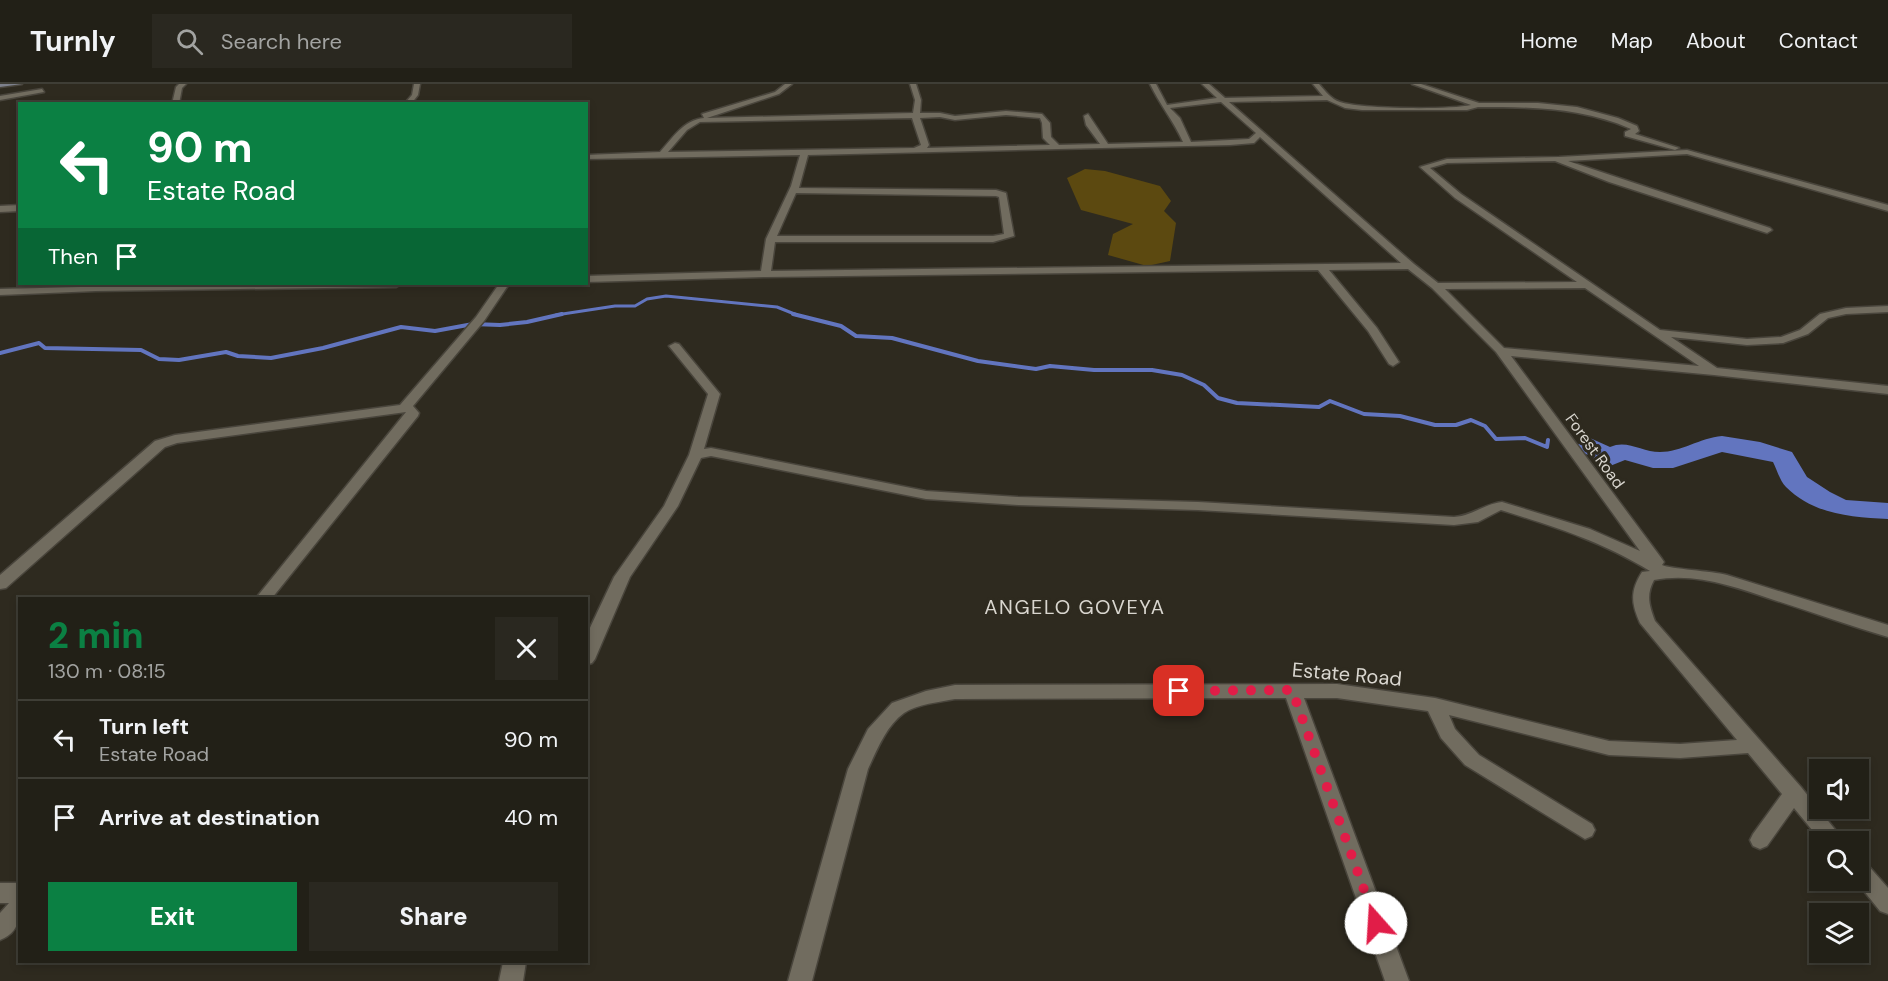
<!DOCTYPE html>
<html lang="en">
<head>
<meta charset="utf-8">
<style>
	body { margin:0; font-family:"DM Sans",sans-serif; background:#2a2820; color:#f1f3f6; height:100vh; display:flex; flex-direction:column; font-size:22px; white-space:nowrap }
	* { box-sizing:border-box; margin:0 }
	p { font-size:20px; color:#a2a3a1 }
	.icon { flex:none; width:33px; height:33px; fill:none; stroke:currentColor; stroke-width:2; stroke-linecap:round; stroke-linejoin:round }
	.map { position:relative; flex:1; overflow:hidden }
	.drawer { position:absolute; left:18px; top:513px; width:570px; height:366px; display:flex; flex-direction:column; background:#222017; border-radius:0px; box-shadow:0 3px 9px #0003,0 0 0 2px #3f3e36 }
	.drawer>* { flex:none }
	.top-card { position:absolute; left:18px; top:18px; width:570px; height:183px; border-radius:0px; box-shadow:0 3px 9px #0003,0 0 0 2px #3f3e36; background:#0b8043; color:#fff; overflow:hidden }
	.controls { position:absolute; left:1809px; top:675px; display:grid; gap:12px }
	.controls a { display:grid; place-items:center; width:60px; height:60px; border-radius:0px; background:#222017; box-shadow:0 3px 9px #0003,0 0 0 2px #3f3e36; font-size:30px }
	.pin { position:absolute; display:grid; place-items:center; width:51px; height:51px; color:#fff; margin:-26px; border-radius:12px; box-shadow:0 3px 9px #0006 }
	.me { position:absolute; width:66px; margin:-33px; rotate:341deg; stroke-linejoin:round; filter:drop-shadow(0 0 4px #0008) }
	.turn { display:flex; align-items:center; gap:21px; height:126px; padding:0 30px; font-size:27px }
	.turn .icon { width:78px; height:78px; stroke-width:2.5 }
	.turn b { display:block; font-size:42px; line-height:51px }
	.then { display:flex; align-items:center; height:57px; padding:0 30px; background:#0003; gap:12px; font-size:22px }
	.round { display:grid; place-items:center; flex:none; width:63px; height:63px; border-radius:0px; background:#2a2820 }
	.headline { display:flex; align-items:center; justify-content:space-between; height:102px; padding:0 30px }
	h1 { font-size:36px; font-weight:800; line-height:45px; color:#0b8043 }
	.cta { display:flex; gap:12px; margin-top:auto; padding:12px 30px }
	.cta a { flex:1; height:69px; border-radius:0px; background:#0b8043; color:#fff; font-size:24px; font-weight:800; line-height:69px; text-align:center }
	.cta a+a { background:#2a2820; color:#f1f3f6 }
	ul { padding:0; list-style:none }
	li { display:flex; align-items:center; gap:18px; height:78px; padding:0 30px; border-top:2px solid #3f3e36 }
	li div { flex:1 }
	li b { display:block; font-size:22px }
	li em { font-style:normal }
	header { display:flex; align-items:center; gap:36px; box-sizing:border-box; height:84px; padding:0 30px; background:#222017; border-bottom:2px solid #3f3e36 }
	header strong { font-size:28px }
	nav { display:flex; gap:33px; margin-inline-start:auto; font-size:21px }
	.search { width:420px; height:54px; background:#2a2820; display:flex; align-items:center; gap:15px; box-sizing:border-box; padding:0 21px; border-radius:0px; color:#a2a3a1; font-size:22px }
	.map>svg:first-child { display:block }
	.green { fill:#5c4910 }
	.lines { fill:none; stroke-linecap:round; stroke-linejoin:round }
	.stream-far1 { stroke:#6275bf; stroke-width:3 }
	.stream { stroke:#6275bf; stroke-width:4 }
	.river { fill:#6275bf; fill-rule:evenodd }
	.street-casing { stroke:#49453c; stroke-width:3 }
	.secondary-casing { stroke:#49453c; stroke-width:3 }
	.street { fill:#716c5f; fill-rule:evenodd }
	.secondary { fill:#7d808b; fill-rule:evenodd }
	.route { stroke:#e11d48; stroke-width:10; stroke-dasharray:0 18 }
	.labels { text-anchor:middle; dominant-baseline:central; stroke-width:6; stroke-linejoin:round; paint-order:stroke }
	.street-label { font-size:16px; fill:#d9d6cf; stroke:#2e2a1f }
	.quarter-label { font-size:20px; letter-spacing:1.5px; fill:#d9d6cf; stroke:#2e2a1f }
	.near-street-label { font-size:20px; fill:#d9d6cf; stroke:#2e2a1f }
</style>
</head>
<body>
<header>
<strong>Turnly</strong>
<div class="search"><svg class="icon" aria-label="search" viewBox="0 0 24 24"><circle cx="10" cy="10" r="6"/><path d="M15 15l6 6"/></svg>Search here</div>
<nav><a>Home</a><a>Map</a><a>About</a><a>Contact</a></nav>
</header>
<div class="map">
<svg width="1888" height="897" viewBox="0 0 1888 897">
	<rect width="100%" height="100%" fill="#2e2a1f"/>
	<path class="green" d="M1085 85 1105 87 1160 102 1171 117 1164 127 1176 139 1170 177 1147 182 1108 171 1113 150 1133 140 1081 126 1067 94Z"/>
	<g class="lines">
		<path class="stream-far1" d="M556 231 615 222H635L647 215 666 212 777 223 797 231"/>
		<g class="stream">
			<path d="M793 230 841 242 856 252 892 254 978 277 1036 285 1050 282 1094 286H1152L1182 291 1204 301 1218 314 1237 319 1319 323 1330 317 1364 330 1400 332 1435 341H1456L1471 336 1485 342 1496 355 1525 354 1547 363 1548 356"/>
			<path d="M0 269 39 259 45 264 141 266 159 275 179 276 226 268 238 272 271 274 323 264 401 243 435 247 473 240 500 241 527 238 562 230"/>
		</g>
		<path class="river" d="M1722 352 1760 358 1792 368 1807 393 1830 408 1846 416 1888 419V435C1852 433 1814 431 1786 403 1780 397 1777 386 1773 378L1722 368 1673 384H1653L1625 376 1610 382 1601 379 1581 367 1577 362 1581 357 1590 354 1610 363C1627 355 1642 368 1660 368 1681 368 1700 354 1722 352Z"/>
		<g class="street-casing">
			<g id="street">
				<path d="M179 0H186L182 4 179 20H172L176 3Z"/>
				<path d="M414 0H420L418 11 411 20H404L412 11Z"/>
				<path d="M785 0H792L779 10 707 34 913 29 915 16 910 0H916L921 16 920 29H940L955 32 1006 27 1042 30 1050 39 1051 53 1059 61 1100 60 1086 41 1084 32 1088 30 1108 60 1183 58C1173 36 1160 21 1150 0H1156L1167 21 1217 14 1202 0H1209L1225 14 1323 12 1313 0H1319C1325 7 1331 15 1340 18 1361 25 1449 26 1471 21L1412 0H1421L1479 19H1538L1577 23 1618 34 1637 42 1639 47 1635 50 1679 64 1675 66 1625 52V48L1631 45C1581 23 1531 23 1478 23L1467 26H1362L1345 24 1327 16 1229 18 1414 180 1438 199 1577 198 1455 114 1420 83 1447 75 1559 73 1687 66 1888 121V127L1687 70 1568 77 1770 144 1772 146 1767 149 1609 98 1555 77 1447 79 1430 84 1461 110 1660 246 1747 255 1781 253 1800 246 1820 230 1846 224 1888 222V228L1846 230 1828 234 1808 250 1783 259 1747 261 1671 253 1717 284 1888 302V310L1714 291 1511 272 1662 475 1664 478 1662 481C1670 485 1712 487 1727 491L1888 541V553C1850 542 1812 528 1774 516 1735 503 1696 488 1654 496 1646 511 1649 521 1655 537L1801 703 1845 758H1822L1794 724 1767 762 1760 765 1753 762 1750 756 1753 750 1782 710 1748 669 1680 674 1609 671 1449 631 1455 645 1479 671 1592 740 1595 746 1592 752 1585 755 1465 681 1441 654 1428 627 1337 614H1304L1409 897H1385L1286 614 955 615C940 618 917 620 904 629 886 642 877 666 868 685L812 897H788L848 685 868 645 892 619 926 607 955 601 1337 600 1435 614 1609 657 1680 660 1737 656 1640 539C1631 519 1630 507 1642 488L1650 487C1601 457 1555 443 1501 426L1478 438 1454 441 1198 426 1018 421 926 415 711 372 701 374 678 422 630 493 595 575 592 579 586 581 588 548 614 493 664 422 689 371 708 310 669 262 675 259 679 260 720 310 704 365 711 364 926 407 1018 413 1198 418 1454 433C1472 432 1484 420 1502 418L1590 445 1640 467 1496 268 1432 204 1408 185 1329 186 1377 244 1399 278 1393 282 1389 280 1368 247 1318 186 766 193 586 198V192L761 187 766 155 791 102 800 71 586 75V71L660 68C673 54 683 36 704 34L702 30 775 8ZM1221 18 1256 49 1249 55 1191 58 1180 34 1170 24ZM1006 31 1040 34 1042 39 1043 54 1050 61 927 64 929 61 920 34 940 33 955 36ZM912 34 921 61 914 64 668 68 687 46 700 38ZM1260 53 1401 179 771 187 775 158H993L1014 152 1006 109 996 106 799 104 808 71 1230 61 1254 59ZM796 109 996 112 999 113 1004 150 993 152H777ZM1585 204 1699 282 1504 264 1445 205Z"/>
				<path d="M42 5 44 8 0 16V12Z"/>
				<path d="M20 121V127L0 128V122Z"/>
				<path d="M201 200H401L396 203 96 207 0 211V205Z"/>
				<path d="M499 200H509L484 237 413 322 419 329 418 332 272 514H256L406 328 177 359 165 363 6 504 0 505V491L155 357 175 351 400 321 476 233Z"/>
				<path d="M1858 776 1866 779 1888 804V830L1880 827 1855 796H1858Z"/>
				<path d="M0 799H20C20 821 25 847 0 856V829L9 819H0Z"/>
				<path d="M503 878H526L523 897H499Z"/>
			</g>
		</g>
		<g class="secondary-casing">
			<path id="secondary" d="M0 0H22L0 3Z"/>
		</g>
		<use href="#street" class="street"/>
		<use href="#secondary" class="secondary"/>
	</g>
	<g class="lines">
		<path class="route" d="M1179 607 1292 606 1376 839"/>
	</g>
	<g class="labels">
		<g class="street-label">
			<text transform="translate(1595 367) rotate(54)">Forest Road</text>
		</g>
		<g class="quarter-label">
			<text x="1075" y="523">ANGELO GOVEYA</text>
		</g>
		<g class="near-street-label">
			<text transform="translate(1347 590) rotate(5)">Estate Road</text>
		</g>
	</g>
</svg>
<div class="controls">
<a><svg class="icon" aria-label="sound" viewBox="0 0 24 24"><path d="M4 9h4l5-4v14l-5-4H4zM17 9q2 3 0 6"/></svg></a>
<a><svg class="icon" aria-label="search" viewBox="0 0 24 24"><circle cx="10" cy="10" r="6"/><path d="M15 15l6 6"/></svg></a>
<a><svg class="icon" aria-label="layers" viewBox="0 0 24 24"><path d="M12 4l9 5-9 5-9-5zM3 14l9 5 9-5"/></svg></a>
</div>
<div class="pin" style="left:1179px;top:607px;background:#d93025"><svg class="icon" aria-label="arrive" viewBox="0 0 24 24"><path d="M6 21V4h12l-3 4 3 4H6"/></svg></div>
<svg class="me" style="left:1376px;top:839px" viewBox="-20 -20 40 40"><circle r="19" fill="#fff"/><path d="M0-13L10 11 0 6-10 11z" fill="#e11d48"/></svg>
<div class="top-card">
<div class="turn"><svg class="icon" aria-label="left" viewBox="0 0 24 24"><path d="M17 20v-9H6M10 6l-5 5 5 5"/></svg><div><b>90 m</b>Estate Road</div></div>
<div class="then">Then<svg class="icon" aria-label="arrive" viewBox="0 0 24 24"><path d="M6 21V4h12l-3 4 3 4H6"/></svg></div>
</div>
<section class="drawer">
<div class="headline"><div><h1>2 min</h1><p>130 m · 08:15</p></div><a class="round"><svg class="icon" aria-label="close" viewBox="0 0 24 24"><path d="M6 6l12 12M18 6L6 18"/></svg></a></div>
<ul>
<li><svg class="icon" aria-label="left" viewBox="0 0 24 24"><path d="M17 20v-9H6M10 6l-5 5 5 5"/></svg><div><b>Turn left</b><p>Estate Road</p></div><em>90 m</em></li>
<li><svg class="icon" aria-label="arrive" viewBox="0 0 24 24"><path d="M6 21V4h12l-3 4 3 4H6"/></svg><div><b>Arrive at destination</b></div><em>40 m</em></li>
</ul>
<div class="cta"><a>Exit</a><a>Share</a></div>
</section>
</div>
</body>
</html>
